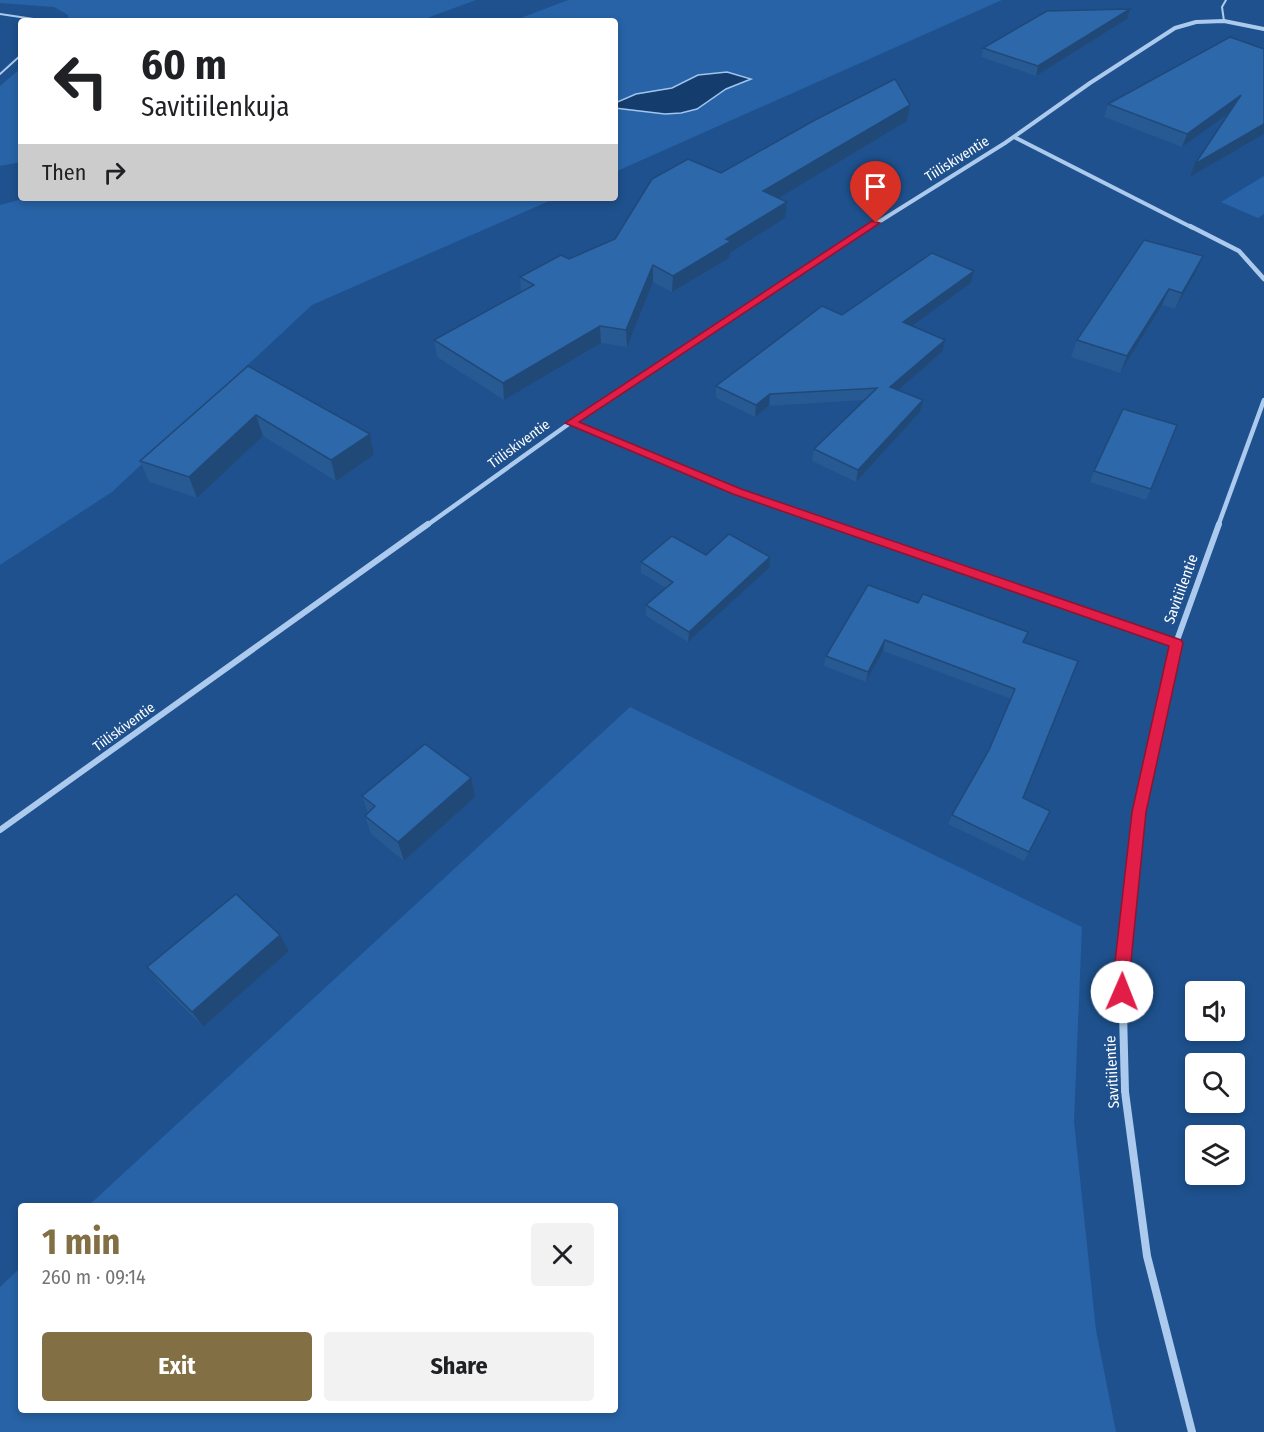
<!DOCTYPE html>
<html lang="en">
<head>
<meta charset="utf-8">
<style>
	body { margin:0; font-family:"Fira Sans Condensed",sans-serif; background:#f2f2f2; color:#202124; height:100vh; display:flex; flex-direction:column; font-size:22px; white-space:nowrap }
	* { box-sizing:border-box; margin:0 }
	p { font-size:20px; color:#757577 }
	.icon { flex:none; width:33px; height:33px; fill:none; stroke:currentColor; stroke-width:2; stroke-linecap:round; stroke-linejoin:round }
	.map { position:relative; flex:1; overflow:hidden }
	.sheet { position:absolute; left:18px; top:1203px; width:600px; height:210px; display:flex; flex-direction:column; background:#fff; border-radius:6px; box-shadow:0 3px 9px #0003 }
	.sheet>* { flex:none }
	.guide { position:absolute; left:18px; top:18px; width:600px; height:183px; border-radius:6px; box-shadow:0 3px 9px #0003; background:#fff; color:#202124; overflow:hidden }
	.tools { position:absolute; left:1185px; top:981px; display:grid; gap:12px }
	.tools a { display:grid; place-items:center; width:60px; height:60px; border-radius:6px; background:#fff; box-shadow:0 3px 9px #0003; font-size:30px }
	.pin { position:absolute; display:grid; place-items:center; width:51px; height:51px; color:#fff; margin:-62px -26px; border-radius:50% 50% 50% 0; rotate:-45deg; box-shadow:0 0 6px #0007 }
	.pin .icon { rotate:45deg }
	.me { position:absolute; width:66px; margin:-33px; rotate:1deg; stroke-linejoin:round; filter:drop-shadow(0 0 4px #0008) }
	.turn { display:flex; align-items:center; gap:21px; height:126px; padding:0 24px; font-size:27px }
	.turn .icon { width:78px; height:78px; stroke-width:2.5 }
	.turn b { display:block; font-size:42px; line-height:51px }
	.then { display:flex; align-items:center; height:57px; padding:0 24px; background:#0003; gap:12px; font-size:22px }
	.round { display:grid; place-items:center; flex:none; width:63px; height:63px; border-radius:6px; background:#f2f2f2 }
	.overview { display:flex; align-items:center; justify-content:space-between; height:102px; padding:0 24px }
	h1 { font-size:36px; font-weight:700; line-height:45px; color:#836f44 }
	.action { display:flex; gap:12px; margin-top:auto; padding:12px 24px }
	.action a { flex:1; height:69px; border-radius:6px; background:#836f44; color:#fff; font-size:24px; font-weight:700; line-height:69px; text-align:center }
	.action a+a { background:#f2f2f2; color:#202124 }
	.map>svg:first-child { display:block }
	.green { fill:#2763a6 }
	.water { fill:#143c6c; stroke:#9fc5ee; stroke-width:1.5 }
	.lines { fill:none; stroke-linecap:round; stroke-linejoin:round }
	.service { stroke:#accaed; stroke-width:2 }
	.minor-far3 { stroke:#accaed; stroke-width:4 }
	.minor-far2 { stroke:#accaed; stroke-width:4.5 }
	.minor-far1 { stroke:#accaed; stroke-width:6 }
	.minor { stroke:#accaed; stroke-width:8 }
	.wall { fill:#275993 }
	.shaded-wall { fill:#204978 }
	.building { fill:#2d68ab; stroke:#204978; stroke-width:1.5 }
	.route { fill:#e11d48; stroke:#92132f; stroke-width:1.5 }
	.labels { text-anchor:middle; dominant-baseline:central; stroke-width:6; stroke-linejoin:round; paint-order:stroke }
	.far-street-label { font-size:14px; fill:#fff; stroke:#1e518d }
	.street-label { font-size:15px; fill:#fff; stroke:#1e518d }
</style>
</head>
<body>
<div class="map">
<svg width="1264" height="1432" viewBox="0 0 1264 1432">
	<rect width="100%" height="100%" fill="#1e518d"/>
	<g class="green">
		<path d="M0 0H476L419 21H69L68 15 54 7 0 3Z"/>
		<path d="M568 0H1002L615 172V21H513Z"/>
		<path d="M21 68V162L0 166V86Z"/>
		<path d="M1264 176V214L1258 218 1221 202Z"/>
		<path d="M26 198H556L312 305 112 492 0 565V205Z"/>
		<path d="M630 707 1082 927 1074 1121 1096 1330 1116 1432H0V1287L21 1267V1410H615V1206H88Z"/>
	</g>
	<path class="water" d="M727 72 751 79 726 89 697 109 681 113 665 114 615 108V103L636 94 672 88 698 75Z"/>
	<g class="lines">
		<g class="service">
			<path d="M0 14 47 21"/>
			<path d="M1224 21 1222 7 1226 0"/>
			<path d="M0 74 21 55"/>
		</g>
		<g class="minor-far3">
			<path d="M1014 137 1193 228"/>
			<path d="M869 228 1005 143 1090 83 1175 28 1196 22 1224 21 1264 29"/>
		</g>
		<g class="minor-far2">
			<path d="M1190 226 1239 251 1264 279"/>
			<path d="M570 423 737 491 838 526"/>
			<path d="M426 526 570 423 871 226"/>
			<path d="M1218 526 1264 400"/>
		</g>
		<g class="minor-far1">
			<path d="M834 524 1176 643"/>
			<path d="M0 830 428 524"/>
			<path d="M1128 918 1139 811 1176 643 1219 524"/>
		</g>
		<path class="minor" d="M1128 916 1122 971 1125 1092 1147 1256 1192 1432"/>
	</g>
	<g class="wall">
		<path d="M1127 19 1036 76 981 57 983 48Z"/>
		<path d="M1264 49V134L1190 177 1229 112 1182 147 1104 117 1108 104Z"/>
		<path d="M910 105 907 121 778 198 785 218 730 253 729 258 672 292 653 282 627 347 601 343 504 400 437 357 434 340 521 292 520 277 569 259 615 239 721 173Z"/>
		<path d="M974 271 971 283 912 326 942 352 898 390 923 400 920 412 856 482 812 461 814 449 864 400 769 406 755 417 716 398V386L842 315Z"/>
		<path d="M1196 272 1175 309 1162 305 1120 373 1071 357 1077 340Z"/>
		<path d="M248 366 370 434 374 455 336 481 263 436 197 498 149 482 140 461Z"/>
		<path d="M1094 471 1151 489 1146 500 1090 482Z"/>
		<path d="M706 555 769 568 688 642 646 616V605L666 588 641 573V562Z"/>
		<path d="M868 585 1023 642V798L1050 811 1024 861 948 824 952 815 989 750 1011 699 883 651 866 682 824 666 826 656Z"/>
		<path d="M362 796 475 797 404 861 371 834 365 816 368 813Z"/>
		<path d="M280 935 289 951 203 1027 160 984 147 967Z"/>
	</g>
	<g class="shaded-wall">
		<path d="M1130 9 1127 19 1036 76 1038 66Z"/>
		<path d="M1241 95 1236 108 1182 147 1187 134Z"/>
		<path d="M910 105 907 121 762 208 763 191Z"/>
		<path d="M1264 124V134L1190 177 1195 164Z"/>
		<path d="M787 202 785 218 730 253 729 258 672 292 673 276 726 239Z"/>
		<path d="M1203 256 1196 272 1175 309 1182 293Z"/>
		<path d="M653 265V282L627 347 626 330Z"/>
		<path d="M974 271 971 283 901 334 903 322Z"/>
		<path d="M1169 289 1162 305 1120 373 1127 356Z"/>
		<path d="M600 326 601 343 504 400 503 383Z"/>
		<path d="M945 340 942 352 888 399 890 387Z"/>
		<path d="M770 394 769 406 755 417 756 405Z"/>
		<path d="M923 400 920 412 856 482 858 470Z"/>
		<path d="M256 415 263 436 197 498 189 477Z"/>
		<path d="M370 434 374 455 336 481 331 460Z"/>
		<path d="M770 557 769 568 688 642 689 632Z"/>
		<path d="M885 640 883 651 866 682 868 672Z"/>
		<path d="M471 778 475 797 404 861 398 842Z"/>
		<path d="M280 935 289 951 203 1027 192 1012Z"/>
	</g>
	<g class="building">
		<path d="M1130 9 1038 66 983 48 1047 11Z"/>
		<path d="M1230 37 1264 49V124L1195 164 1241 95 1187 134 1108 104Z"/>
		<path d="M895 79 910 105 763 191 787 202 726 239 731 241 673 276 653 265 626 330 600 326 503 383 434 340 534 285 520 277 561 255 569 259 615 239 652 179 688 159 721 173 815 120Z"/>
		<path d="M1144 240 1203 256 1182 293 1169 289 1127 356 1077 340Z"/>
		<path d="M932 253 974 271 903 322 945 340 890 387 923 400 858 470 814 449 877 388 770 394 756 405 716 386 822 306 842 315Z"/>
		<path d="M248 366 370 434 331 460 256 415 189 477 140 461Z"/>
		<path d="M1123 409 1177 425 1151 489 1094 471Z"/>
		<path d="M729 534 770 557 689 632 646 605 673 582 641 562 672 536 706 555Z"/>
		<path d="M868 585 918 603 923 594 1028 632 1023 642 1078 661 1023 798 1050 811 1029 852 952 815 989 750 1015 689 885 640 868 672 826 656Z"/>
		<path d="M425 744 471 778 398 842 365 816 375 806 362 796Z"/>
		<path d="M236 894 280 935 192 1012 147 967Z"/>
	</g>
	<path class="route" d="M872 221 880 223 579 422 741 489 1181 640 1183 643 1146 812 1130 971V992L1128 997 1122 999 1116 997 1114 971 1132 812 1169 646 733 494 565 423Z"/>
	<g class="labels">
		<g class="far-street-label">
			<text transform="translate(957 159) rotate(-32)">Tiiliskiventie</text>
			<text transform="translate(519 444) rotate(-36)">Tiiliskiventie</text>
			<text transform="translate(124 727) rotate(-36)">Tiiliskiventie</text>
		</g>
		<g class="street-label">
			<text transform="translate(1181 589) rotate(-70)">Savitiilentie</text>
			<text transform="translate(1112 1072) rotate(-93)">Savitiilentie</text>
		</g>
	</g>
</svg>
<div class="tools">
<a><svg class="icon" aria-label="sound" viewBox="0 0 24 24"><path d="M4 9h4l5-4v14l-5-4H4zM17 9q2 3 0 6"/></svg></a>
<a><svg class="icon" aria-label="search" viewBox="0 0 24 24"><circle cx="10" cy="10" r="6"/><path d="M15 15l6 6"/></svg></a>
<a><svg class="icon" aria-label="layers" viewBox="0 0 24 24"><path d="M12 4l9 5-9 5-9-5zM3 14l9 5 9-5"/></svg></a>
</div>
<div class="pin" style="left:876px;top:223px;background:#d93025"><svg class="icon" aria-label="arrive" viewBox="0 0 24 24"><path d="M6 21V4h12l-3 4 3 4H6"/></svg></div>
<svg class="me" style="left:1122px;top:992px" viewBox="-20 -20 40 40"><circle r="19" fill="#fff"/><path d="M0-13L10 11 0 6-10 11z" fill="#e11d48"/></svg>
<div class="guide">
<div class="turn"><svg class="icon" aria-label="left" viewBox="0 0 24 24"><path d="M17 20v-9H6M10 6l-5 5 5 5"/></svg><div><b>60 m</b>Savitiilenkuja</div></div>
<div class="then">Then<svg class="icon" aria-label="right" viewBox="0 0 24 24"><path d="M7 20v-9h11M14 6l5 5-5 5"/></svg></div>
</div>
<section class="sheet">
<div class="overview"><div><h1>1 min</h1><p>260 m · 09:14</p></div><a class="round"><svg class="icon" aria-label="close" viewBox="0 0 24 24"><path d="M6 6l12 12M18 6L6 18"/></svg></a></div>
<div class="action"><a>Exit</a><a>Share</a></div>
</section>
</div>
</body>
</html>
